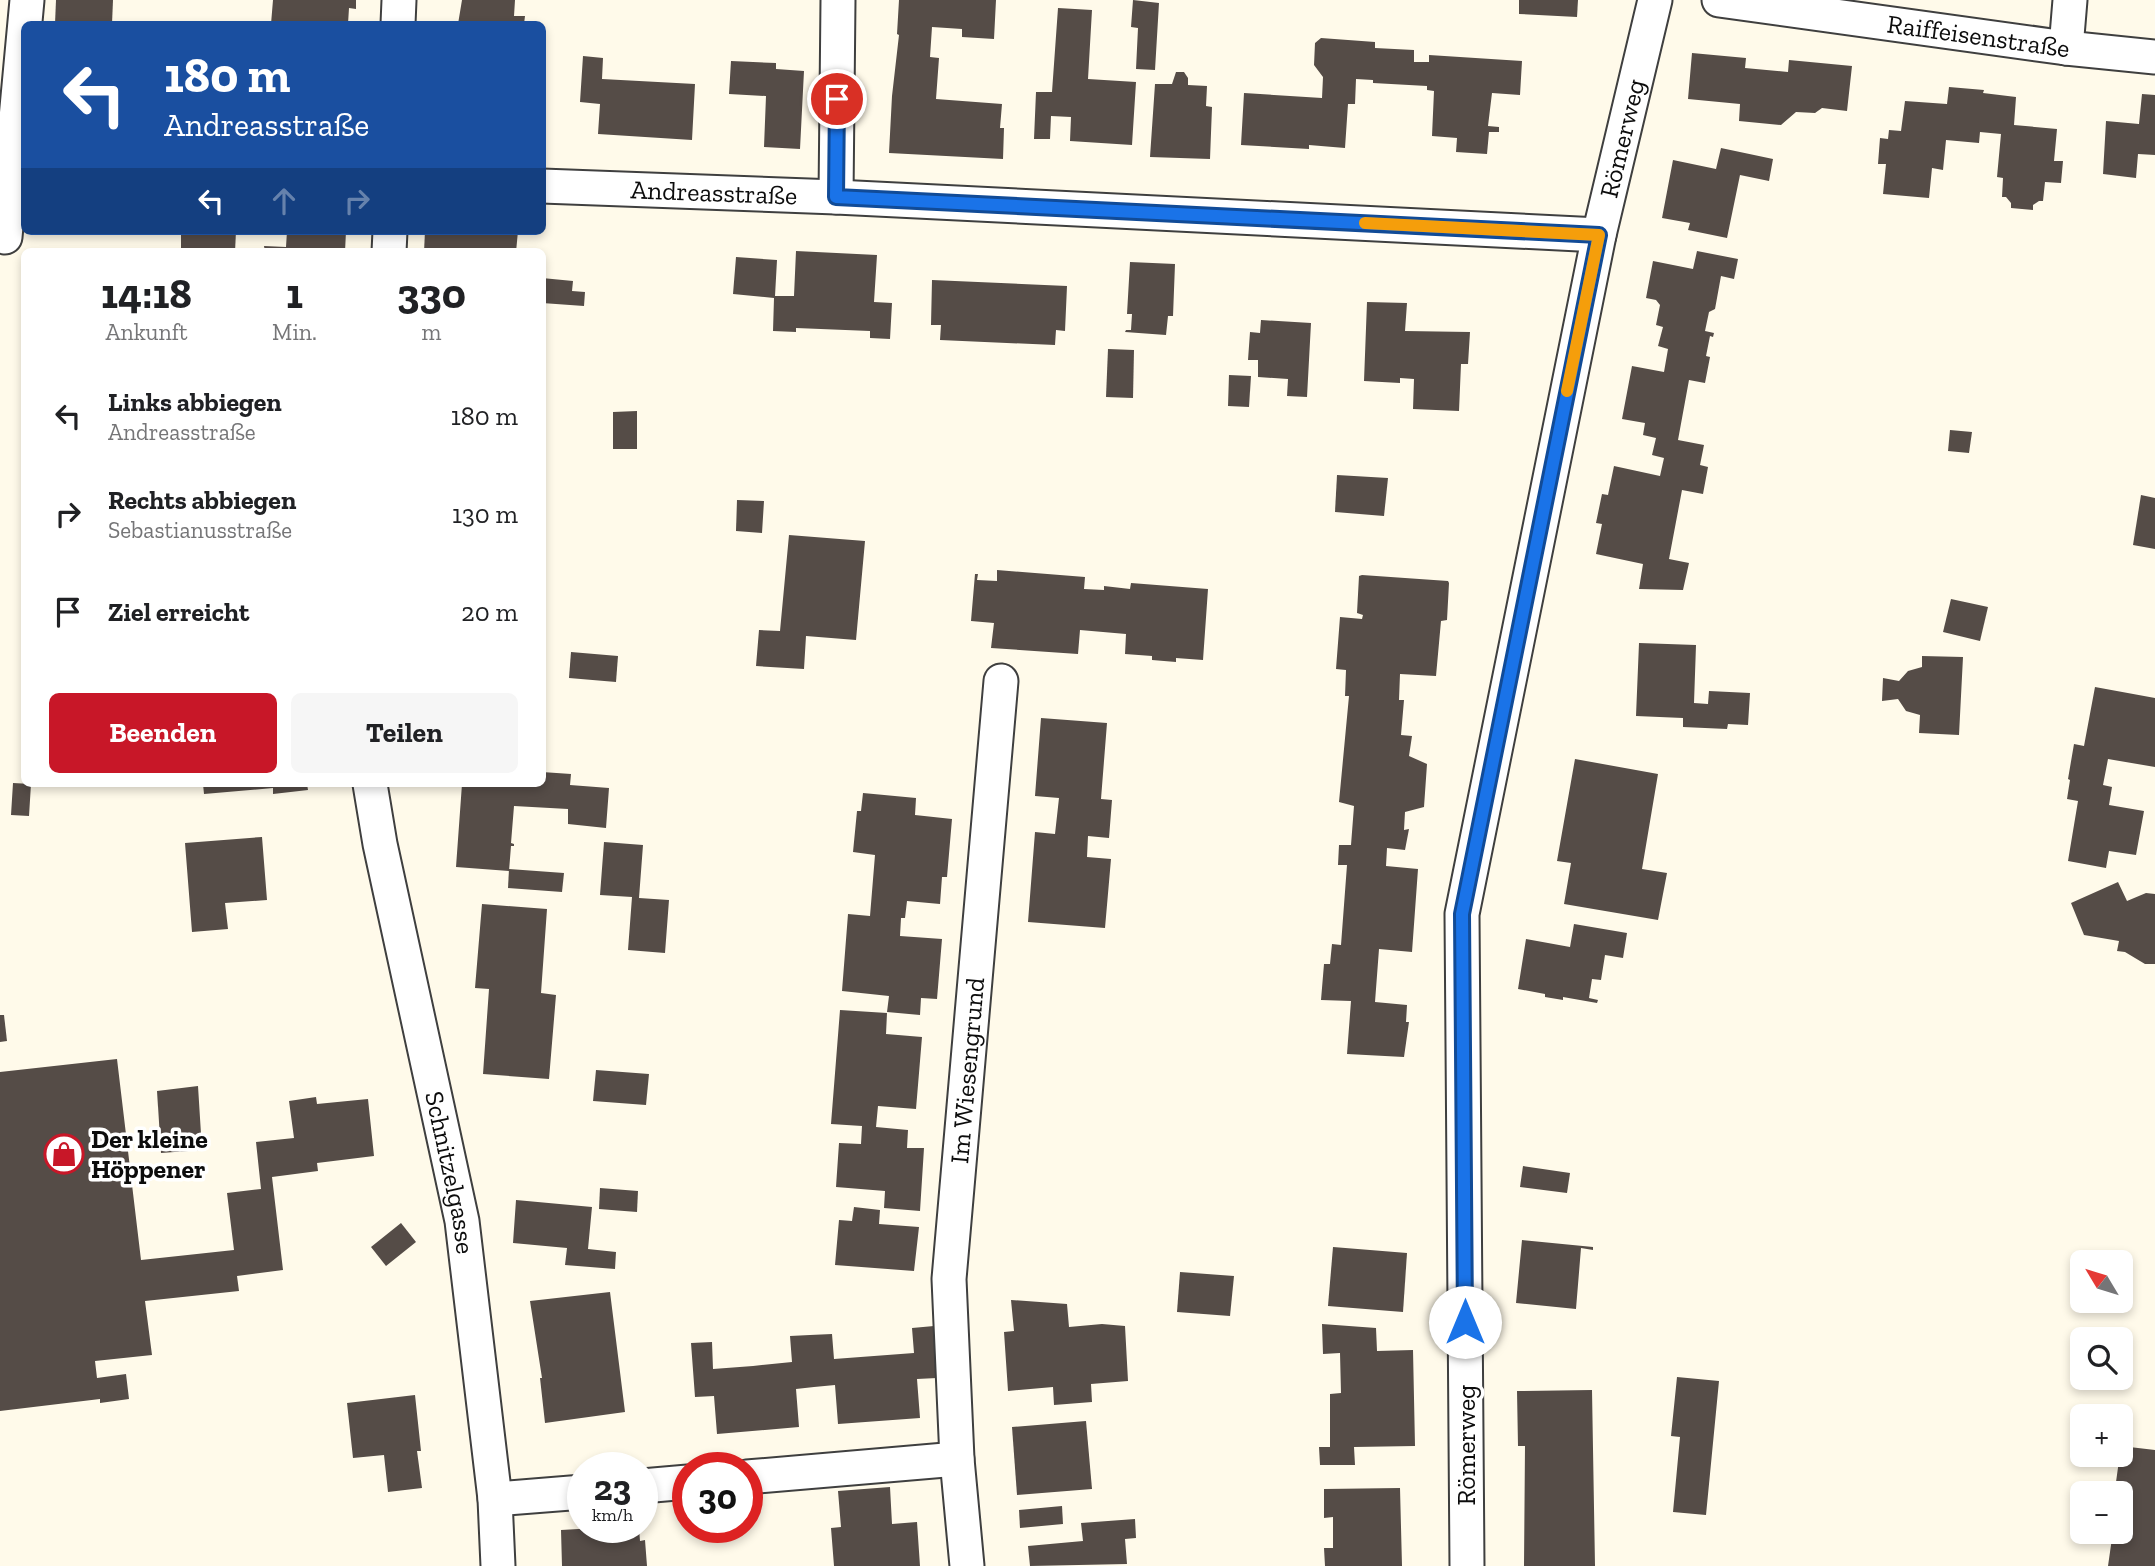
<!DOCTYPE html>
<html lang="de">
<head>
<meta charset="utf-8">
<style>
	body { margin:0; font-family:"Zilla Slab",serif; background:#f6f6f6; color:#202124; height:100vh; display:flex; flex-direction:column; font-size:26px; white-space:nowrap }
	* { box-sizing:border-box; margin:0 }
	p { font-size:23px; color:#757577 }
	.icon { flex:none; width:38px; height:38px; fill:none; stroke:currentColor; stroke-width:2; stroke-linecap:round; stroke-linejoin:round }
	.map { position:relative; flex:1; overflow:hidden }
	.details { position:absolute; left:21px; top:248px; width:525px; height:539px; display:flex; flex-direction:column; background:#fff; border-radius:10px; box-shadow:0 4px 10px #0003 }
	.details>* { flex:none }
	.top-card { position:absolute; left:21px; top:21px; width:525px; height:214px; border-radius:10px; box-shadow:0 4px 10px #0003; background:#1a4fa0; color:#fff; overflow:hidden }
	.needle { width:46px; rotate:308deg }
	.buttons { position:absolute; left:2070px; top:1250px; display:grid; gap:14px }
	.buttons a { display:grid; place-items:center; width:63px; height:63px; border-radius:10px; background:#fff; box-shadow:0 4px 10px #0003; font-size:35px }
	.speed { position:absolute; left:567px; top:1452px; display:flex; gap:14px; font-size:35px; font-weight:700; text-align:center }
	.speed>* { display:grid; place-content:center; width:91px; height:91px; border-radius:50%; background:#fff; box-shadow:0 4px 10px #0003; line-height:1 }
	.speed small { font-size:18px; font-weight:400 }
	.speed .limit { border:10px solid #d22; background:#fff; color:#111 }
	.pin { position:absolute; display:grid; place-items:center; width:60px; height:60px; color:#fff; margin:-30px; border:4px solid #fff; border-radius:50%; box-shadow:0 2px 7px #0007 }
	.me { position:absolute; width:77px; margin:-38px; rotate:0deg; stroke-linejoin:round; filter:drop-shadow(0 0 5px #0008) }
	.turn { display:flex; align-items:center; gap:24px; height:147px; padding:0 28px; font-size:32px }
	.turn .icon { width:91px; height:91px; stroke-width:2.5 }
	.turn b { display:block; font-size:49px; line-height:60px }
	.lanes { display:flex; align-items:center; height:66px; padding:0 28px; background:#0003; justify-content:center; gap:35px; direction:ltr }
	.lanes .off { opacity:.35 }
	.eta { display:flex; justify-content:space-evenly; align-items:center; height:119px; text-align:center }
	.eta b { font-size:42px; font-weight:700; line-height:49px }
	.cta { display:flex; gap:14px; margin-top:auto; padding:14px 28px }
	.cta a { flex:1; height:80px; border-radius:10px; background:#c81728; color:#fff; font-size:28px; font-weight:700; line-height:80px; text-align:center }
	.cta a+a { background:#f6f6f6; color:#202124 }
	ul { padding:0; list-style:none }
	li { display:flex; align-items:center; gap:21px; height:98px; padding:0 28px }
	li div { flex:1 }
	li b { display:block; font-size:26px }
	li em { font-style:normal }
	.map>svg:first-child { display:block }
	.building { fill:#554c47 }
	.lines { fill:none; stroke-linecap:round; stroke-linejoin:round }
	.minor-casing { stroke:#3f3f3f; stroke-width:37 }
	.minor { stroke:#fff; stroke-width:33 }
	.route-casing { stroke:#114b97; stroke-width:18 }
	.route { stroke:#1a73e8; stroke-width:12 }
	.slow { stroke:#f59e0b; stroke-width:12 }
	.labels { text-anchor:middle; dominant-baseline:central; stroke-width:7; stroke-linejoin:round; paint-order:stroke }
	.street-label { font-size:26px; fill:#0c0c0c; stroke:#fff }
	.poi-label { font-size:26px; font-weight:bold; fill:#0c0c0c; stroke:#fff; text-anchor:start }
</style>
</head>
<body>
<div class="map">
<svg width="2155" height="1566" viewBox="0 0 2155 1566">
	<rect width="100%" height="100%" fill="#fffaea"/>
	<g class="building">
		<path d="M56 0H113L112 24H55Z"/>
		<path d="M273 0H356V9L349 8 348 24H271Z"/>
		<path d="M462 0H515L514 16H525L524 24H458Z"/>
		<path d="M899 0H996L994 39 962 37V29L932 27 930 57 939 58 936 99 1002 104 1000 128H1004L1003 159 889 153 892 96 899 35 897 34Z"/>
		<path d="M1133 0 1159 3 1155 70 1136 69 1138 28 1131 27Z"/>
		<path d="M1519 0H1578L1577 17 1519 14Z"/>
		<path d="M1058 8 1092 10 1088 79 1136 82 1132 145 1070 141 1071 117 1051 116 1050 139H1034L1036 92H1052Z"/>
		<path d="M1321 38 1375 42V48L1414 50V62H1429V55L1522 61 1520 95 1492 93 1488 126 1499 127V132H1489L1487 154 1456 152 1457 138 1432 136 1434 91 1427 90V86L1373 83V80L1356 79 1355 104H1348L1345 148 1309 145V149L1241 145 1244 93 1322 98 1323 77 1314 65 1315 43Z"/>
		<path d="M1692 53 1746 58 1745 68 1788 72 1789 60 1852 66 1847 111 1822 108 1815 113 1796 112 1781 125 1739 121 1740 104 1688 99Z"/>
		<path d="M583 56 603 58 602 79 695 84 692 140 598 134 600 104 580 102Z"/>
		<path d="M731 61 776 63V69L804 71 800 149 764 147 766 96 729 94Z"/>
		<path d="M1176 72H1184L1188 78V85L1207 86 1206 106 1212 107 1210 159 1150 157 1155 84H1172Z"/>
		<path d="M1949 87 1984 90 1983 93 2016 97 2014 125 2057 129 2054 161H2063L2061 183 2045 182 2043 201H2039L2033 205V210L2011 208V203L2006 197H2002L2003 178 1997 177 2001 134 1980 132 1979 143 1946 140 1943 170 1932 168 1929 198 1883 194 1886 164H1878L1880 138 1888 139 1889 130 1901 131 1905 101 1947 104Z"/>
		<path d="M2142 94 2155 95V155L2138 154 2136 178 2103 174 2106 121 2139 124Z"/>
		<path d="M1721 148 1773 159 1769 181 1740 175 1727 238 1688 230 1690 223 1662 218 1673 160 1716 169Z"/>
		<path d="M181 231H236L235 252H181Z"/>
		<path d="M287 231H346L345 252H265L264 246 286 247Z"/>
		<path d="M425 231H518L516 252H424Z"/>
		<path d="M796 251 877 255 874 302 892 303 890 339 870 338V331L796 328V332L773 331 774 298 733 294 736 257 777 260 775 296H794Z"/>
		<path d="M1697 251 1738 259 1734 279 1721 276 1715 309 1709 312 1705 331 1714 333 1713 337 1710 336 1706 356 1710 357 1705 383 1689 380 1678 440 1704 445 1700 465 1708 467 1703 494 1682 490 1669 559 1689 563 1683 590 1639 589 1643 564 1596 554 1602 524 1596 523 1602 494 1608 495 1614 466 1660 476 1664 458 1652 455 1656 438 1643 435 1645 423 1622 419 1632 366 1664 372 1668 349 1658 346 1663 327 1656 325 1660 305 1656 300 1646 298 1653 261 1693 269Z"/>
		<path d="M1130 262 1175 264 1173 316H1168L1166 335 1125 332 1126 330H1131L1132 314H1127Z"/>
		<path d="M542 278 573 281 572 291 585 292 584 306 542 303Z"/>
		<path d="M932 280 1067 286 1065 331 1056 330 1055 345 940 340 941 325H931Z"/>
		<path d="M1367 302 1407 303 1405 331 1470 332 1468 364H1461L1459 411 1413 409 1414 379 1400 378V383L1364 381Z"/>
		<path d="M1261 320 1311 323 1307 397 1287 396 1288 379 1258 377V360H1248L1250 332 1260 333Z"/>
		<path d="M1108 349 1134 350 1133 398 1106 397Z"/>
		<path d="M1229 375 1251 376 1249 407 1228 406Z"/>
		<path d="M637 411V449H613V412Z"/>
		<path d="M1950 430 1972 432 1969 453 1948 451Z"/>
		<path d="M1337 475 1388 478 1384 516 1335 512Z"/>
		<path d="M2141 495 2155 498V549L2133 545Z"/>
		<path d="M737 500 764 501 762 533 736 531Z"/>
		<path d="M789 535 865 541 856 640 806 636 804 669 756 666 759 630 780 631Z"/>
		<path d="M997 570 1085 577 1084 589 1104 590V586L1130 589 1131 583 1208 589 1203 660 1176 658V662L1152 660V656L1125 654 1126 634 1080 630 1078 654 991 648 994 623 971 621 975 574H978L977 580 997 581Z"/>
		<path d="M1362 575 1448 581 1449 583 1447 620 1441 621 1436 676 1400 674 1399 700H1404L1401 735 1412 736 1409 756 1427 764 1424 807 1405 812 1404 830 1409 829 1405 850 1387 848 1386 866 1418 869 1412 952 1379 949 1375 1002 1407 1005 1406 1022H1409L1404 1057 1347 1054 1351 1001 1321 1000 1324 964H1330L1332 944 1341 945 1347 865H1338L1339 845H1351L1354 806 1339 802 1349 696H1345L1346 670 1336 669 1340 617 1362 619 1363 615 1357 613 1359 576Z"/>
		<path d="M1951 599 1988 607 1980 641 1943 632Z"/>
		<path d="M1639 643 1696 645 1694 703 1708 704 1709 691 1750 693 1748 725 1728 724 1727 729 1683 727V718L1636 716Z"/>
		<path d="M571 652 618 656 616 682 569 678Z"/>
		<path d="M1922 656 1963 657 1959 735 1919 733 1920 715 1906 711 1898 699 1882 701 1883 678 1899 681 1908 671 1922 667Z"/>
		<path d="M2095 687 2155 698V767L2108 759 2103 785 2112 787 2109 805 2144 811 2136 855 2109 851 2106 868 2068 861 2078 801 2067 799 2070 780 2068 779 2074 744 2084 746Z"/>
		<path d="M1041 718 1107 723 1101 799 1112 800 1109 838 1088 836 1087 857 1111 859 1105 928 1028 922 1035 832 1055 834 1059 798 1035 796Z"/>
		<path d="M1575 759 1658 774 1642 869 1667 873 1658 920 1564 904 1571 863 1557 861Z"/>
		<path d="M542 772 571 774 570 785 609 788 606 828 568 824V809L514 806 511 843 514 844V846H511L509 871 456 867 462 784H542Z"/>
		<path d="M13 783 31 784 29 816 11 815Z"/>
		<path d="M203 784H307L308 790 273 794V788L204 794Z"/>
		<path d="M863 793 916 798 915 815 952 819 947 877H942L940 904 907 901 905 918H901L900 936 942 939 937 999 921 998 920 1015 887 1012 889 996 842 991 848 914 870 916 875 855 853 852 857 811H861Z"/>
		<path d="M262 837 267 900 225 903 228 929 192 932 185 843Z"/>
		<path d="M604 842 643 845 639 898 669 900 665 953 628 950 632 897 600 895Z"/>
		<path d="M509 869 564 873 562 892 508 888Z"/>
		<path d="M2118 882 2127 901 2146 893 2155 894V964H2145L2125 952 2117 951 2119 941 2084 935 2071 903Z"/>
		<path d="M482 904 547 909 541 993 556 995 549 1079 483 1074 489 989 475 988Z"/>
		<path d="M1574 924 1627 933 1623 958 1605 955 1601 980 1592 979 1589 998 1598 1000 1597 1003 1563 997V1000L1545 997V994L1518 989 1526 939 1570 947Z"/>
		<path d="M840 1010 887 1013 886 1034 922 1037 916 1109 878 1106 876 1127 908 1130 907 1148H924L920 1211 884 1208 885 1191 836 1187 839 1143 861 1144 862 1126 831 1124Z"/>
		<path d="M0 1015H4L7 1041 0 1042Z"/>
		<path d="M117 1059 141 1260 234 1250 227 1193 261 1189 256 1142 294 1138 289 1101 316 1097 317 1104 368 1099 374 1156 317 1163 318 1171 272 1177 283 1270 237 1276 239 1291 145 1301 152 1355 95 1361 97 1378 126 1374 129 1399 100 1403V1399L0 1411V1072Z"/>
		<path d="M596 1070 649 1074 646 1105 593 1101Z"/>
		<path d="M198 1086 202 1150 161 1153 157 1091Z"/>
		<path d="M1523 1166 1570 1173 1567 1193 1520 1187Z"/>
		<path d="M600 1188 638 1191 637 1212 599 1209Z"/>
		<path d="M516 1200 592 1207 588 1249 616 1252 615 1269 565 1265 567 1248 513 1243Z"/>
		<path d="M854 1207 880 1210 879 1224 919 1227 914 1271 835 1265 839 1220 852 1221Z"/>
		<path d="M401 1223 416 1242 386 1266 371 1247Z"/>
		<path d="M1522 1240 1593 1247V1250L1581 1248 1576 1309 1516 1303Z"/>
		<path d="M1333 1247 1407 1253 1403 1312 1328 1306Z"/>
		<path d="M1180 1272 1234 1276 1230 1316 1177 1312Z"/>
		<path d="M610 1292 625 1412 545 1423 540 1378H542L530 1301Z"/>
		<path d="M1011 1300 1067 1304 1069 1327 1102 1324 1125 1326 1128 1381 1091 1384 1092 1402 1054 1405 1053 1387 1008 1391 1004 1332 1014 1331Z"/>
		<path d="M1322 1324 1376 1328 1377 1351 1413 1350 1415 1446 1354 1447 1355 1465H1320L1319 1447H1330V1394L1341 1393 1340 1353 1323 1354Z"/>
		<path d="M934 1326 937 1378 917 1379 920 1418 838 1424 835 1385 814 1387 796 1389 799 1427 717 1434 714 1396 695 1397 691 1343 712 1342 713 1369 753 1366 792 1362 790 1336 810 1335 832 1334 834 1359 914 1353 912 1328Z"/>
		<path d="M1677 1377 1719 1381 1706 1515 1673 1512 1680 1437 1671 1436Z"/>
		<path d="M1592 1390 1595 1566H1524L1525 1446H1518L1517 1391Z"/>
		<path d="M415 1395 421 1451H417L422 1488 388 1492 384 1455 353 1458 347 1403Z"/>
		<path d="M1086 1421 1092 1489 1017 1495 1012 1427Z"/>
		<path d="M2121 1446 2155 1450V1566H2108L2113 1531H2121V1493H2117L2116 1482Z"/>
		<path d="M890 1487 892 1524 917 1522 920 1566H834L831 1528 841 1527 838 1491Z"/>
		<path d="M1400 1488 1402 1566H1325L1324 1548H1333V1517L1324 1518V1489Z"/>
		<path d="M1062 1506 1063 1524 1020 1528 1019 1510Z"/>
		<path d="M1135 1519 1136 1538 1125 1539 1127 1564 1030 1566 1028 1546 1083 1541 1081 1523Z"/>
		<path d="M596 1528H639L640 1541 645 1540 647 1566H562L561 1530Z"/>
	</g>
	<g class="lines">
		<g class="minor-casing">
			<g id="minor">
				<path id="s1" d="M1719 0 2066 48 2155 57"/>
				<path d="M398 24 399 0"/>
				<path d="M2066 48 2070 0"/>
				<path id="s2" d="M542 186 836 197 1599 235"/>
				<path d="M836 197 838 0"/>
				<path d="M5 237 27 0"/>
				<path d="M389 252 390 231"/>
				<path id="s3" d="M370 784 380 844 462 1221 495 1499 498 1566"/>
				<path d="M747 1477 957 1459"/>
				<path d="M642 1486 688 1482"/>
				<path d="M495 1499 583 1492"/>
				<path id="s4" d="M967 1566 957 1459 949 1279 1001 681"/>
				<path id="s5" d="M1467 1566 1462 914 1599 235 1655 0"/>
			</g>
		</g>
		<use href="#minor" class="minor"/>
	</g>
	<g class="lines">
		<g class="route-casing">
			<path id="route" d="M837 99 836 197 1599 235 1462 914 1465 1322"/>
		</g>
		<use href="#route" class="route"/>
		<path class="slow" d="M1365 223 1599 235 1567 391"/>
	</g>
	<defs>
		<g id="shop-ring" transform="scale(2.0125)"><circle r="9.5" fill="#fff" stroke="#c81728" stroke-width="1.5"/><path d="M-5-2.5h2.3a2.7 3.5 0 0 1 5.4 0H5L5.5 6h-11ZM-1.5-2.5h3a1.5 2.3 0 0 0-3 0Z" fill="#c81728"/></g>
	</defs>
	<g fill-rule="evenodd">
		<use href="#shop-ring" x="64" y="1154"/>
	</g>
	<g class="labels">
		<g class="street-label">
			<text stroke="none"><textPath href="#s1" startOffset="262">Raiffeisenstraße</textPath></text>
			<text stroke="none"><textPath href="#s5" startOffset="1444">Römerweg</textPath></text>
			<text stroke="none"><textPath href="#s2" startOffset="172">Andreasstraße</textPath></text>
			<text stroke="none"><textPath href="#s4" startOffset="497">Im Wiesengrund</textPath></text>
			<text stroke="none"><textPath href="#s3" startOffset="397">Schnitzelgasse</textPath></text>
			<text transform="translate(1466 1445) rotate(-90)">Römerweg</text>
		</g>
		<g class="poi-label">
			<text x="91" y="1139">Der kleine<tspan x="91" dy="30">Höppener</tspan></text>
		</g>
	</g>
</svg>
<div class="buttons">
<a><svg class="needle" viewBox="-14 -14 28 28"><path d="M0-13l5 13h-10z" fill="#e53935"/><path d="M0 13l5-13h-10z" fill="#757577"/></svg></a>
<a><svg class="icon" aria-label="search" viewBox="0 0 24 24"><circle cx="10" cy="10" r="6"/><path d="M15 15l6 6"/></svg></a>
<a>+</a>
<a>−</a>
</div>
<div class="speed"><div>23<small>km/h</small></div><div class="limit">30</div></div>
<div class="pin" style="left:837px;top:99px;background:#d93025"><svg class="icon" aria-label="arrive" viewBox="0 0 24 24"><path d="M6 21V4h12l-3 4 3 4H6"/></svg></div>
<svg class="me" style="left:1465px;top:1322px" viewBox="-20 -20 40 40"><circle r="19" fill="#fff"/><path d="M0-13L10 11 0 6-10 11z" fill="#1a73e8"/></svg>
<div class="top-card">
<div class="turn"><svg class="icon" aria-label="left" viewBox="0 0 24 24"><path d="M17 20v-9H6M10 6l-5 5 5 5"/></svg><div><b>180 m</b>Andreasstraße</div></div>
<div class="lanes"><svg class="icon" aria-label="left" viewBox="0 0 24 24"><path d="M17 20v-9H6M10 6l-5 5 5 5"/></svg><svg class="icon off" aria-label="ahead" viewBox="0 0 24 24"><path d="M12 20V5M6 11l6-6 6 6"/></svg><svg class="icon off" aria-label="right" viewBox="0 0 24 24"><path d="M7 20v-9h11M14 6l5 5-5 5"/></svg></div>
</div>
<section class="details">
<div class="eta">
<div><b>14:18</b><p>Ankunft</p></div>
<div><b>1</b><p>Min.</p></div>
<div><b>330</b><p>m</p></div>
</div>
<ul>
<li><svg class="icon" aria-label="left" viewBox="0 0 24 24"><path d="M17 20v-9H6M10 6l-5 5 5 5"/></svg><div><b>Links abbiegen</b><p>Andreasstraße</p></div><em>180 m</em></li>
<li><svg class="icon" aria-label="right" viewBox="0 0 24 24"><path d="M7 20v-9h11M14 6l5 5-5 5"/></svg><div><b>Rechts abbiegen</b><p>Sebastianusstraße</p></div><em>130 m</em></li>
<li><svg class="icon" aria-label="arrive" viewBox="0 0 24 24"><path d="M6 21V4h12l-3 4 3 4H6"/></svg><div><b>Ziel erreicht</b></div><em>20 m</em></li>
</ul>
<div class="cta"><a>Beenden</a><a>Teilen</a></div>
</section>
</div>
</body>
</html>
